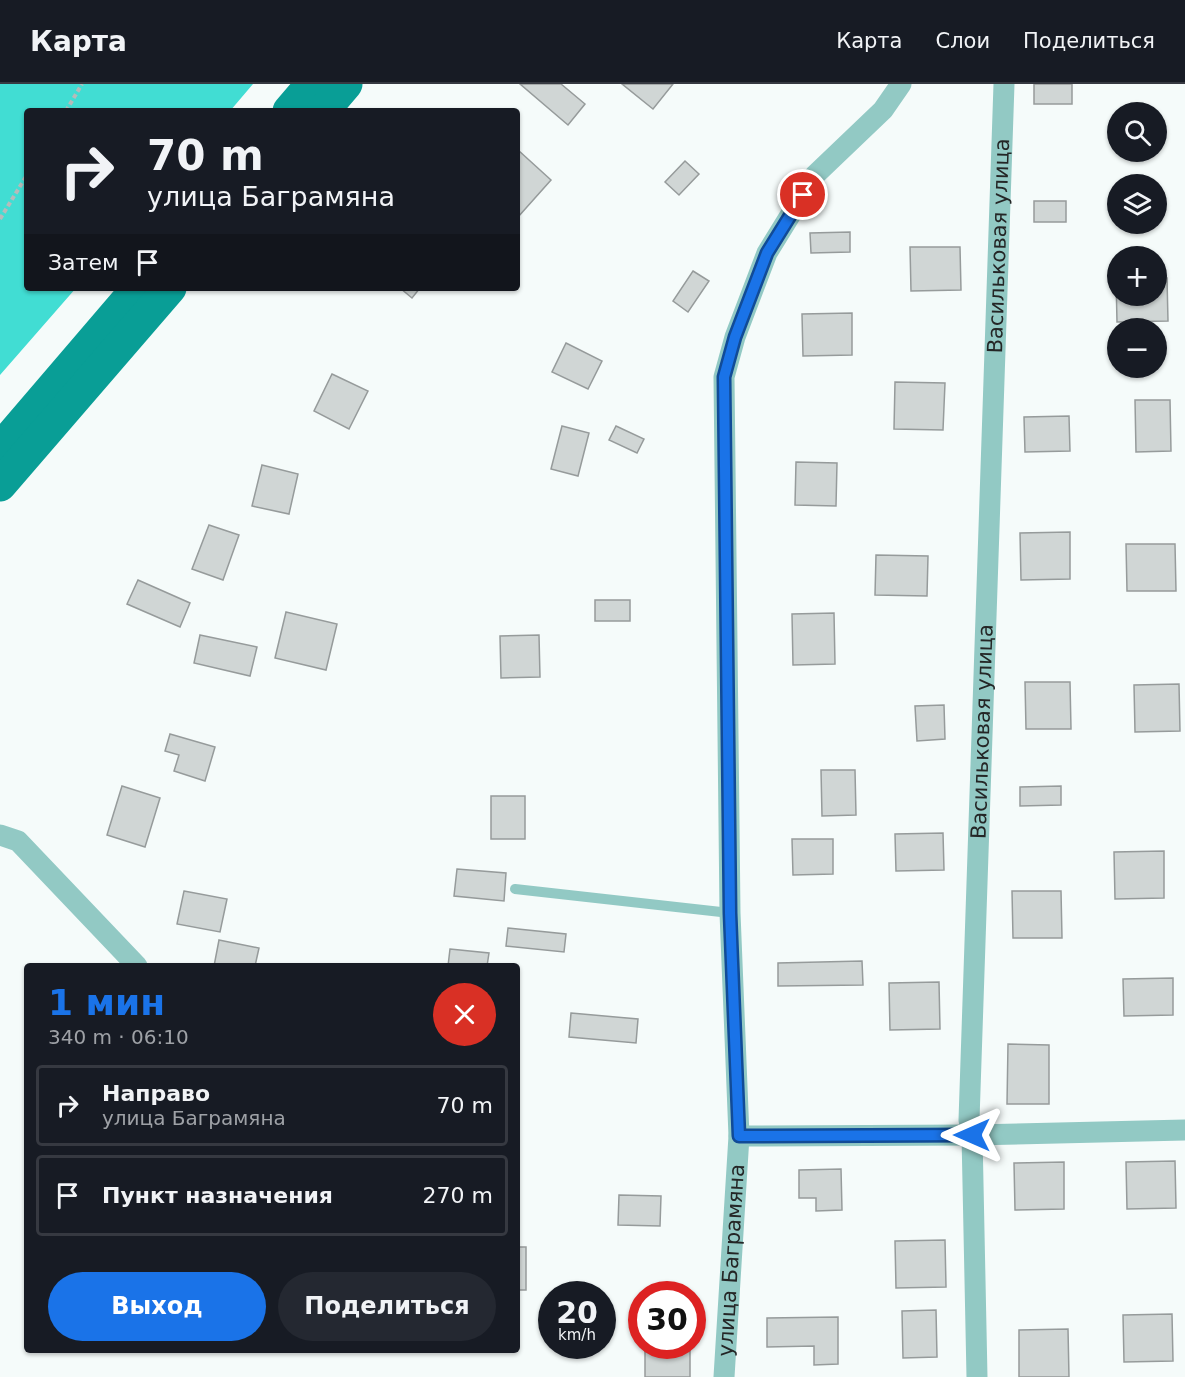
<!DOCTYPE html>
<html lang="ru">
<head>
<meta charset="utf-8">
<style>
	body { margin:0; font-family:"DejaVu Sans",sans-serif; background:#242831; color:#f1f3f6; height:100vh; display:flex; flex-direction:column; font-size:22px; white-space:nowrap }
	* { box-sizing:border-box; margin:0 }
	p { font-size:20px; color:#9ea1a6 }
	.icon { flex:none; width:33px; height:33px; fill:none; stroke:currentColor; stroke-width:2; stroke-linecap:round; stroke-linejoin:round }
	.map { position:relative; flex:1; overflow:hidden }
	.panel { position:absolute; left:24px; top:879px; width:496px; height:390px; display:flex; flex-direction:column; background:#171b24; border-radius:6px; box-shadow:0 2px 4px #0004 }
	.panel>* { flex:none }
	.hud { position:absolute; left:24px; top:24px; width:496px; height:183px; border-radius:6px; box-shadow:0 2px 4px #0004; background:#171b24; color:#f1f3f6; overflow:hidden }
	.buttons { position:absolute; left:1107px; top:18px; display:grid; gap:12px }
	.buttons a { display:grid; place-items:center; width:60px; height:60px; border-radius:50%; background:#171b24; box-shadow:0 2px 4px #0004; font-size:30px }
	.speed { position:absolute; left:538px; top:1197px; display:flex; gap:12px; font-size:30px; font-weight:700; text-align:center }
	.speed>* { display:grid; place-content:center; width:78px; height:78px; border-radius:50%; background:#171b24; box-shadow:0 2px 4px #0004; line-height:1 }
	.speed small { font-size:15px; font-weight:400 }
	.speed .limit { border:9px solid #d22; background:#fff; color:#111 }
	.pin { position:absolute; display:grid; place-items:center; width:51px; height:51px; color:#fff; margin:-26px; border:3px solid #fff; border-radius:50%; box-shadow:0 2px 6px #0007 }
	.me { position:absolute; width:66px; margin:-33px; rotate:270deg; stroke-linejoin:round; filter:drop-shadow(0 0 4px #0008) }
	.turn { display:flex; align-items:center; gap:21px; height:126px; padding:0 24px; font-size:27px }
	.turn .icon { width:78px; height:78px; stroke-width:2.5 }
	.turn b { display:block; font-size:42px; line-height:51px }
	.then { display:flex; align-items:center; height:57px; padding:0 24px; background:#0003; gap:12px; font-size:22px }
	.round { display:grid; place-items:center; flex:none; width:63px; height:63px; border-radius:32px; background:#242831 }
	.summary { display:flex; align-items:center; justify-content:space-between; height:102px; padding:0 24px }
	h1 { font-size:36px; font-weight:700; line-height:45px; color:#1a73e8 }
	.action { display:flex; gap:12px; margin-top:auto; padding:12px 24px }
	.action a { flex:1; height:69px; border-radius:36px; background:#1a73e8; color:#fff; font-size:24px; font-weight:700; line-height:69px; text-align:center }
	.action a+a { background:#242831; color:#f1f3f6 }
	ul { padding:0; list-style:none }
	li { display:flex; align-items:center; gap:18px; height:81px; margin:0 12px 9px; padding:0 12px; border:3px solid #363941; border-radius:6px }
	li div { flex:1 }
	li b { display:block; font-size:22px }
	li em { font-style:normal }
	header { display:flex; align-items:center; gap:36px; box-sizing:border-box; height:84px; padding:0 30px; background:#171b24; border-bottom:2px solid #363941 }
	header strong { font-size:28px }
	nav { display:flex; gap:33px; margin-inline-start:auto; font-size:21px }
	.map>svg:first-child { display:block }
	.forest { fill:#41ddd3 }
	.building { fill:#d0d6d5; stroke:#969b9b; stroke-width:1.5 }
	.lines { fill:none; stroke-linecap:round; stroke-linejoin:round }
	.path { stroke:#b6bbba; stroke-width:4; stroke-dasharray:4.5 3; stroke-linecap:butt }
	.lane { stroke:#92c9c4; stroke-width:10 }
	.street { stroke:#92c9c4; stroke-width:21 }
	.primary { stroke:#099e96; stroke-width:33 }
	.route-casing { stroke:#114b97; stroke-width:15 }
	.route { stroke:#1a73e8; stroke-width:10 }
	.labels { text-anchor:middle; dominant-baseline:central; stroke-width:4.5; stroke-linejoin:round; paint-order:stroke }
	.street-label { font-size:21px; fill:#242626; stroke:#f5fbfa }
</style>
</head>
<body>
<header>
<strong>Карта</strong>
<nav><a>Карта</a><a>Слои</a><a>Поделиться</a></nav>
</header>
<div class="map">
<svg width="1185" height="1293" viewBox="0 0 1185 1293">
	<rect width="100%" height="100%" fill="#f5fbfa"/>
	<path class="forest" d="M0 0H253L230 27H27V204H76L0 291Z"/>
	<g class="building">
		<path d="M520 0H561L585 20 568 41Z"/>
		<path d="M622 0H673L653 25Z"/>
		<rect x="1034" y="0" width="38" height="20"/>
		<path d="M518 66 551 96 518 133Z"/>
		<path d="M685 77 699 90 679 111 665 98Z"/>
		<rect x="1034" y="117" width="32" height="21"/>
		<path d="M850 148V168L811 169 810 149Z"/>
		<path d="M910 163H960L961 206 911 207Z"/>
		<path d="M693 187 709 197 688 228 673 217Z"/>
		<path d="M1116 194H1118V212H1156V194H1167L1168 237 1117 238Z"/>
		<path d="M400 204H420L412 214Z"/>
		<path d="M852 229V271L803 272 802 230Z"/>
		<path d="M566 259 602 277 588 305 552 288Z"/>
		<path d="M332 290 368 307 349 345 314 327Z"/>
		<path d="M895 298 945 299 943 346 894 345Z"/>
		<path d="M1135 316H1170L1171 367 1136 368Z"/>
		<path d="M1069 332 1070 367 1025 368 1024 333Z"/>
		<path d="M562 342 589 349 578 392 551 385Z"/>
		<path d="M616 342 644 355 637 369 609 356Z"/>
		<path d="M796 378 837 379 836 422 795 421Z"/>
		<path d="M262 381 298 390 289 430 252 422Z"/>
		<path d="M209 441 239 451 223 496 192 485Z"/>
		<path d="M1070 448V495L1021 496 1020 449Z"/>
		<path d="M1126 460H1175L1176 507H1127Z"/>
		<path d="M876 471 928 472 927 512 875 511Z"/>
		<path d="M138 496 190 519 180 543 127 520Z"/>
		<rect x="595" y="516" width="35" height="21"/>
		<path d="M286 528 337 540 326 586 275 574Z"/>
		<path d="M834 529 835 580 793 581 792 530Z"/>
		<path d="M200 551 257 563 250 592 194 579Z"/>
		<path d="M539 551 540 593 501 594 500 552Z"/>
		<path d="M1025 598H1070L1071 645H1026Z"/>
		<path d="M1179 600 1180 647 1135 648 1134 601Z"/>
		<path d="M944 621 945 655 917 657 915 622Z"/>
		<path d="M170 650 215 663 205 697 174 687 179 671 165 667Z"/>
		<path d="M821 686H855L856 731 822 732Z"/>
		<path d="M122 702 160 714 145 763 107 751Z"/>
		<path d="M1061 702V721L1020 722V703Z"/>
		<rect x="491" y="712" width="34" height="43"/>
		<path d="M943 749 944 786 896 787 895 750Z"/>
		<path d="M792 755H833V790L793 791Z"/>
		<path d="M1164 767V814L1115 815 1114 768Z"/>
		<path d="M457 785 506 789 504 817 454 812Z"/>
		<path d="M184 807 227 815 220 848 177 840Z"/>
		<path d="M1012 807H1061L1062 854H1013Z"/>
		<path d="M508 844 566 850 564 868 506 862Z"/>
		<path d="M219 856 259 864 255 882H214Z"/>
		<path d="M450 865 489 869 487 882H448Z"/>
		<path d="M862 877 863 901 778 902V879Z"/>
		<path d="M1173 894V931L1124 932 1123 895Z"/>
		<path d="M939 898 940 945 890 946 889 899Z"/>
		<path d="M571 929 638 935 636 959 569 953Z"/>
		<path d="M1008 960 1049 961V1020H1007Z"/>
		<path d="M1175 1077 1176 1124 1127 1125 1126 1078Z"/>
		<path d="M1064 1078V1125L1015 1126 1014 1079Z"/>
		<path d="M841 1085 842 1126 816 1127V1114H799V1086Z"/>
		<path d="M619 1111 661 1112 660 1142 618 1141Z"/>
		<path d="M945 1156 946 1203 896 1204 895 1157Z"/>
		<rect x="518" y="1163" width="8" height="43"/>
		<path d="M936 1226 937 1273 903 1274 902 1227Z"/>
		<path d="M1172 1230 1173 1277 1124 1278 1123 1231Z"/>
		<path d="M838 1233V1280L814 1281V1262L767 1263V1234Z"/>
		<path d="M1068 1245 1069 1293H1019V1246Z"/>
		<path d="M690 1264V1293H645V1265Z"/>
	</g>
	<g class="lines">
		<g class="path">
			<path d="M66 27 82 0"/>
			<path d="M0 135 27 91"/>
		</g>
		<path class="lane" d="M515 805 730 829"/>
		<g class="street">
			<path d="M0 751 18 757 137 882"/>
			<path d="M739 1052 972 1051 1185 1046"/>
			<path id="s1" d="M724 1293 739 1052 730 829 724 293 735 253 767 169 815 91 883 26 901 0"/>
			<path id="s2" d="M977 1293 972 1051 969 1036 1004 0"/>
		</g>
		<g class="primary">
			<path d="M289 27 312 0"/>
			<path d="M323 27 346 0"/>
			<path d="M0 365 138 204"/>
			<path d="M0 401 170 204"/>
		</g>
	</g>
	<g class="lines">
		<g class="route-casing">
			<path id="route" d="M803 111 767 169 735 253 724 293 730 829 739 1052 972 1051"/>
		</g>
		<use href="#route" class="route"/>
	</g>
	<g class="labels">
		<g class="street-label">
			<text stroke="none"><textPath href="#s2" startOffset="1132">Васильковая улица</textPath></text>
			<text stroke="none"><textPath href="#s2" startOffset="646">Васильковая улица</textPath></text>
			<text stroke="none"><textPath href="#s1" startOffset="117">улица Баграмяна</textPath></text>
		</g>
	</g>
</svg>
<div class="buttons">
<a><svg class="icon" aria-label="search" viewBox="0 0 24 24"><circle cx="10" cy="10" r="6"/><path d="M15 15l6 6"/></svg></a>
<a><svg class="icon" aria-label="layers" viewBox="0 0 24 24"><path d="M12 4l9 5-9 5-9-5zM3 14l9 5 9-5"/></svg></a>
<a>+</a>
<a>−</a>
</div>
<div class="speed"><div>20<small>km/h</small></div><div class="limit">30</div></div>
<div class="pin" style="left:803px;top:111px;background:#d93025"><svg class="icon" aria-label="arrive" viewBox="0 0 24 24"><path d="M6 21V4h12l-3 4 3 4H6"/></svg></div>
<svg class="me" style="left:972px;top:1051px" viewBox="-20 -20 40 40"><path d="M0-17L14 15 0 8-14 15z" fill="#1a73e8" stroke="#fff" stroke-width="4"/></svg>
<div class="hud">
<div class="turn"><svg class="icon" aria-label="right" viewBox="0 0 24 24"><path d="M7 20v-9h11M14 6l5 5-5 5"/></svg><div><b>70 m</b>улица Баграмяна</div></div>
<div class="then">Затем<svg class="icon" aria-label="arrive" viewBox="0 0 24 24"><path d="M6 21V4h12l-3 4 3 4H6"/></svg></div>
</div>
<section class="panel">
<div class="summary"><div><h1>1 мин</h1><p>340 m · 06:10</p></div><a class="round" style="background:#d93025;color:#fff"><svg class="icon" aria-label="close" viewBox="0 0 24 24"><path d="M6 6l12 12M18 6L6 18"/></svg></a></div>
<ul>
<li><svg class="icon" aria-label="right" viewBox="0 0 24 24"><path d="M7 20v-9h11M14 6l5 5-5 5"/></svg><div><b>Направо</b><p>улица Баграмяна</p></div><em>70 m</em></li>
<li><svg class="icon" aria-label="arrive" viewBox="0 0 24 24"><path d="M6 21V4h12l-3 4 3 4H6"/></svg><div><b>Пункт назначения</b></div><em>270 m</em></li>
</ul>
<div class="action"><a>Выход</a><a>Поделиться</a></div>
</section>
</div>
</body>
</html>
